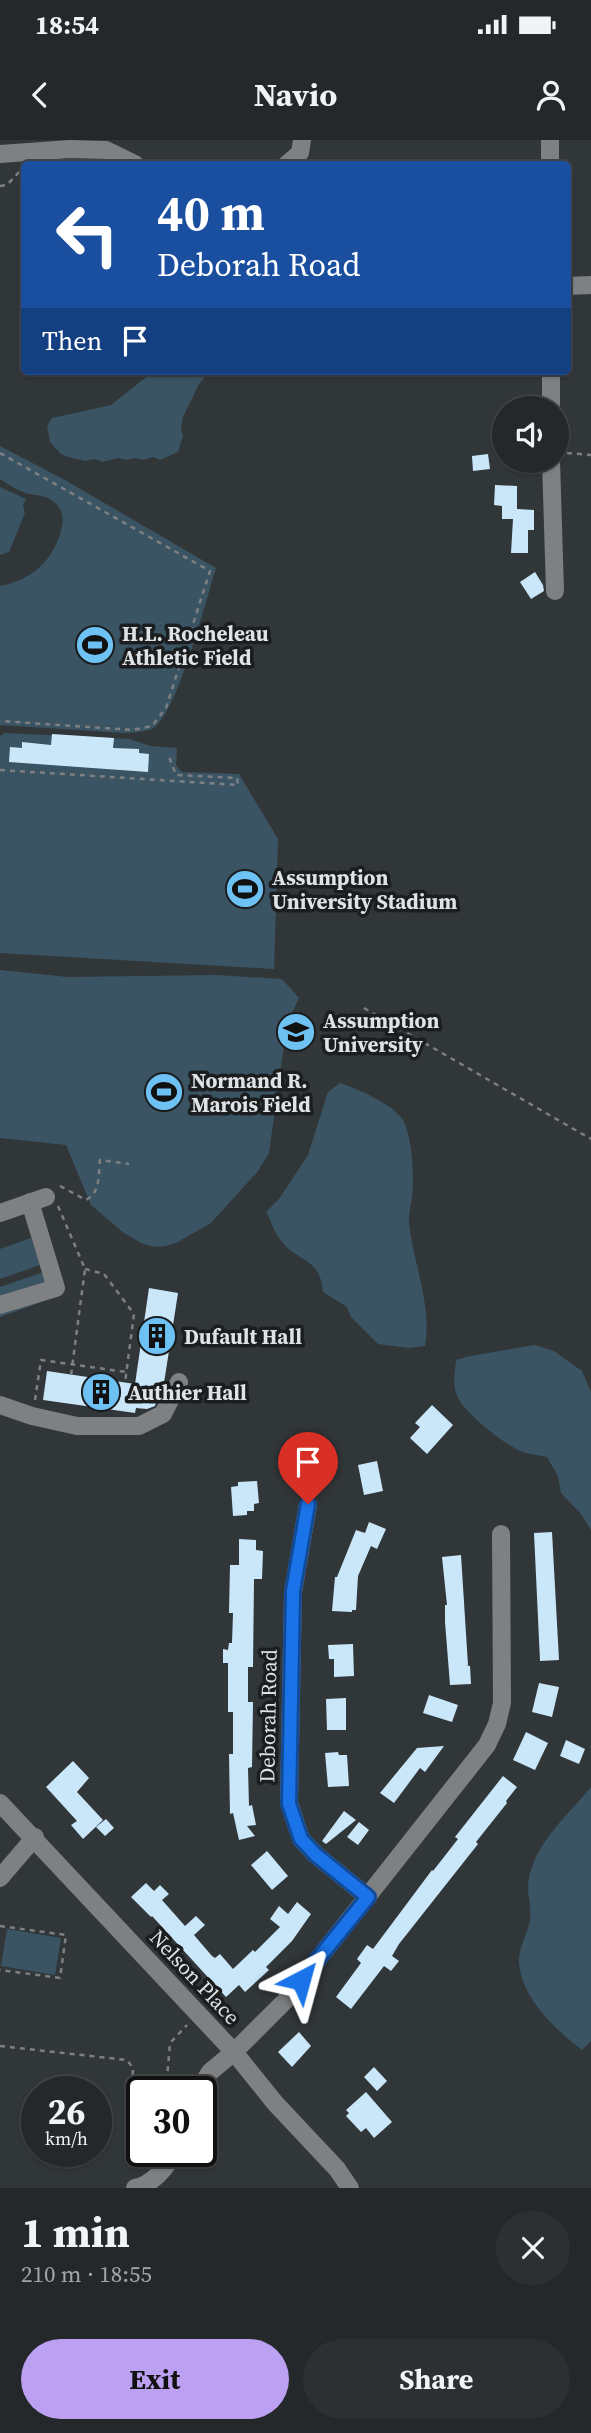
<!DOCTYPE html>
<html lang="en">
<head>
<meta charset="utf-8">
<style>
	body { margin:0; font-family:"Source Serif 4",serif; background:#2d3033; color:#f1f3f6; height:100vh; display:flex; flex-direction:column; font-size:26px; white-space:nowrap }
	* { box-sizing:border-box; margin:0 }
	p { font-size:23px; color:#a3a6a9 }
	.icon { flex:none; width:38px; height:38px; fill:none; stroke:currentColor; stroke-width:2; stroke-linecap:round; stroke-linejoin:round }
	.map { position:relative; height:2048px; overflow:hidden }
	.side { display:flex; flex-direction:column; background:#25282b; flex:1 }
	.side>* { flex:none }
	.top-card { position:absolute; left:21px; top:21px; width:550px; height:214px; border-radius:7px; box-shadow:0 2px 5px #0004,0 0 0 2px #424447; background:#1a4fa0; color:#fff; overflow:hidden }
	.tools { position:absolute; left:492px; top:256px; display:grid; gap:14px }
	.tools a { display:grid; place-items:center; width:77px; height:77px; border-radius:50%; background:#25282b; box-shadow:0 2px 5px #0004,0 0 0 2px #424447; font-size:35px }
	.speed { position:absolute; left:21px; top:1936px; display:flex; gap:14px; font-size:35px; font-weight:700; text-align:center }
	.speed>* { display:grid; place-content:center; width:91px; height:91px; border-radius:50%; background:#25282b; box-shadow:0 2px 5px #0004,0 0 0 2px #424447; line-height:1 }
	.speed small { font-size:18px; font-weight:400 }
	.speed .limit { border:4px solid #111; border-radius:10px; background:#fff; color:#111 }
	.pin { position:absolute; display:grid; place-items:center; width:60px; height:60px; color:#fff; margin:-72px -30px; border-radius:50% 50% 50% 0; rotate:-45deg; box-shadow:0 0 7px #0007 }
	.pin .icon { rotate:45deg }
	.me { position:absolute; width:77px; margin:-38px; rotate:39deg; stroke-linejoin:round; filter:drop-shadow(0 0 5px #0008) }
	.turn { display:flex; align-items:center; gap:24px; height:147px; padding:0 21px; font-size:32px }
	.turn .icon { width:91px; height:91px; stroke-width:2.5 }
	.turn b { display:block; font-size:49px; line-height:60px }
	.then { display:flex; align-items:center; height:66px; padding:0 21px; background:#0003; gap:14px; font-size:26px }
	.round { display:grid; place-items:center; flex:none; width:74px; height:74px; border-radius:37px; background:#2d3033 }
	.overview { display:flex; align-items:center; justify-content:space-between; height:119px; padding:0 21px }
	h1 { font-size:42px; font-weight:700; line-height:52px }
	.primary-button { display:flex; gap:14px; margin-top:auto; padding:14px 21px }
	.primary-button a { flex:1; height:80px; border-radius:42px; background:#bca0f2; color:#111; font-size:28px; font-weight:700; line-height:80px; text-align:center }
	.primary-button a+a { background:#2d3033; color:#f1f3f6 }
	.status { display:flex; justify-content:space-between; align-items:center; height:49px; padding:0 35px; background:#25282b; direction:ltr }
	.status svg { height:19px; fill:currentColor }
	header { display:flex; justify-content:space-between; align-items:center; height:91px; padding:0 21px; background:#25282b; font-size:32px; font-weight:700 }
	.map>svg:first-child { display:block }
	.green { fill:#3b5463 }
	.building { fill:#cae7fa }
	.lines { fill:none; stroke-linecap:round; stroke-linejoin:round }
	.path { stroke:#7c8083; stroke-width:2.5; stroke-dasharray:5 5; stroke-linecap:butt }
	.minor { stroke:#7e8082; stroke-width:18 }
	.route-casing { stroke:#114b97; stroke-width:18 }
	.route { stroke:#1a73e8; stroke-width:12 }
	.labels { text-anchor:middle; dominant-baseline:central; stroke-width:7; stroke-linejoin:round; paint-order:stroke }
	.poi-label { font-size:21px; font-weight:bold; fill:#dfe3e5; stroke:#1b1d1f; text-anchor:start }
	.street-label { font-size:21px; fill:#dfe3e5; stroke:#1b1d1f }
</style>
</head>
<body>
<div class="status"><b>18:54</b><svg viewBox="0 0 49 12"><path d="M0 12V9h3v3zM5 12V6h3v6zM10 12V3h3v9zM15 12V0h3v12zM26 1h20v11H26zM47 4h2v5h-2z"/></svg></div>
<header><svg class="icon" aria-label="back" viewBox="0 0 24 24"><path d="M15 5l-7 7 7 7"/></svg>Navio<svg class="icon" aria-label="person" viewBox="0 0 24 24"><circle cx="12" cy="8" r="4"/><path d="M4 21q1-7 8-7t8 7"/></svg></header>
<div class="map">
<svg width="591" height="2048" viewBox="0 0 591 2048">
	<rect width="100%" height="100%" fill="#313639"/>
	<g class="green">
		<path d="M154 231H210L199 244 183 277 181 288 183 296 178 312 160 320 153 317 143 320 136 318 126 320 118 318 102 322 95 319 85 321 68 317 61 314 50 302 47 286 52 278 111 265Z"/>
		<path d="M0 306 65 340 216 428C206 460 178 568 156 586 148 593 135 592 124 593L0 585V446C31 440 52 422 61 391 63 383 64 373 58 366 48 355 41 356 29 354 20 352 8 344 0 339Z"/>
		<path d="M0 347 26 359 23 365 25 373 9 412 0 415Z"/>
		<path d="M5 593 130 599 150 606 177 608 176 625 182 632 239 634 278 699 274 829 0 813V596Z"/>
		<path d="M0 830 68 837 216 835 282 839 299 858 287 883 269 1013 258 1031 211 1083 176 1103 166 1106 154 1107 141 1103 124 1093 91 1065 66 1005 0 998Z"/>
		<path d="M340 943C356 948 397 966 404 982 413 1003 414 1034 412 1057 411 1066 408 1075 409 1084 414 1124 432 1167 425 1206L409 1208 378 1204 351 1177 347 1167 323 1152C320 1117 299 1123 282 1102 275 1094 271 1081 266 1072L279 1059 308 1015 328 952Z"/>
		<path d="M31 1098 40 1125 0 1139V1109Z"/>
		<path d="M44 1132 53 1158 0 1177V1147Z"/>
		<path d="M535 1205 554 1211 582 1231 591 1252V1390L581 1374 561 1353 558 1336 547 1317C538 1315 528 1314 520 1311 503 1303 466 1274 458 1258 452 1246 455 1233 456 1220L470 1216Z"/>
		<path d="M591 1647V1901L582 1910C556 1890 521 1858 519 1822 518 1809 527 1794 530 1781 532 1767 526 1752 529 1738 536 1702 568 1675 591 1647Z"/>
		<path d="M7 1789 61 1798 55 1835 1 1826Z"/>
	</g>
	<g class="building">
		<path d="M488 314 490 329 473 331 472 316Z"/>
		<path d="M495 345 517 346V369L534 370V390H528V413H511L513 379H502V366L494 365Z"/>
		<path d="M535 432 543 445 544 451 531 459 520 442Z"/>
		<path d="M52 594 114 598 113 608 139 609V613L149 614 148 632 9 622 10 607 22 608V602L51 605Z"/>
		<path d="M149 1148 178 1153 164 1243 160 1242 155 1266 147 1269 136 1268 135 1273 43 1260 47 1231 135 1244Z"/>
		<path d="M432 1265 453 1285 427 1314 410 1298 420 1287 415 1283Z"/>
		<path d="M377 1321 383 1351 364 1355 358 1325Z"/>
		<path d="M257 1341 259 1363 254 1364V1371H247V1375L233 1376 231 1347 238 1346V1342Z"/>
		<path d="M369 1382 386 1389 377 1409 371 1406 358 1436 356 1470H352V1472L332 1471 335 1437H337L356 1390 365 1393Z"/>
		<path d="M552 1392 559 1520 540 1521 534 1393Z"/>
		<path d="M239 1399 256 1400V1410L263 1411 262 1439H254L253 1527H248V1562H253L252 1627 248 1628 249 1666 252 1665 256 1685 247 1686 255 1696 239 1700 233 1673 230 1674 229 1614H233V1572H228V1523H223V1509L228 1510 229 1503H232L233 1473H229L230 1425H239Z"/>
		<path d="M461 1415 468 1525H466L470 1526 471 1544 450 1545 445 1482V1465H447L442 1417Z"/>
		<path d="M353 1504 354 1536 334 1537V1519H329L328 1505Z"/>
		<path d="M539 1543 559 1547 552 1577 532 1572Z"/>
		<path d="M429 1555 458 1565 452 1582 423 1573Z"/>
		<path d="M346 1558V1590H327L326 1559Z"/>
		<path d="M526 1592 548 1603 535 1630 513 1620Z"/>
		<path d="M566 1600 585 1609 579 1624 560 1616Z"/>
		<path d="M444 1606 425 1632 420 1628 394 1663 380 1653 417 1608Z"/>
		<path d="M338 1612 339 1615H347L349 1646 328 1647 325 1613Z"/>
		<path d="M73 1621 89 1638 77 1652 103 1680 83 1699 71 1685 77 1681 46 1647Z"/>
		<path d="M503 1636 517 1647 506 1661 507 1663 476 1702 478 1704 399 1804 392 1816 399 1821 391 1831 384 1826 351 1869 336 1857 361 1823 357 1819 367 1805 373 1809 432 1730 433 1731 458 1699 455 1697Z"/>
		<path d="M344 1671 356 1680 326 1704 322 1701Z"/>
		<path d="M106 1679 114 1688 105 1696 96 1687Z"/>
		<path d="M359 1682 369 1690 358 1705 347 1697Z"/>
		<path d="M267 1711 288 1736 272 1750 251 1725Z"/>
		<path d="M146 1743 154 1751 160 1745 169 1754 162 1760 185 1786 196 1776 205 1785 194 1795 212 1816 215 1818 220 1814 233 1829 253 1810 255 1812 280 1787 270 1779 279 1766 288 1774 297 1762 311 1774 292 1801 266 1827 269 1830 245 1852 239 1845 226 1857 152 1776 151 1777 131 1757Z"/>
		<path d="M299 1892 311 1906 292 1927 278 1912Z"/>
		<path d="M374 1927 387 1941 377 1951 364 1937Z"/>
		<path d="M366 1952 392 1982 374 1998 366 1988 361 1992 346 1976 349 1973 346 1970Z"/>
	</g>
	<g class="lines">
		<g class="path">
			<path d="M0 46 7 45 20 31"/>
			<path d="M0 313 210 431 166 568 152 586 133 590 0 581"/>
			<path d="M567 313 591 315"/>
			<path d="M0 630 238 645 237 638 176 635 168 614"/>
			<path d="M364 868 591 999"/>
			<path d="M60 1046 86 1060C101 1052 98 1035 100 1020L129 1024"/>
			<path d="M58 1066 85 1129 71 1235"/>
			<path d="M85 1129 104 1134 134 1174 125 1243"/>
			<path d="M35 1260 41 1220 126 1232"/>
			<path d="M0 1786 66 1795 60 1838 0 1830"/>
			<path d="M0 1906 127 1920 133 1928C133 1949 120 1995 142 2007"/>
			<path d="M166 1951 170 1903 187 1885"/>
		</g>
		<g class="minor">
			<path d="M550 0V24"/>
			<path d="M0 14 70 9 106 10 135 24"/>
			<path d="M287 24 300 13 302 0"/>
			<path d="M567 146 591 145"/>
			<path d="M551 268V231"/>
			<path d="M551 320 555 451"/>
			<path d="M0 1073 46 1057"/>
			<path d="M0 1165 56 1148 30 1062"/>
			<path d="M0 1265 32 1276 77 1286H139L163 1274 179 1242"/>
			<path d="M308 1365 293 1452 289 1663 301 1699 316 1715 368 1757"/>
			<path d="M0 1663 234 1912 275 1963 337 2029 350 2048"/>
			<path d="M0 1738 35 1697"/>
			<path d="M198 1951 210 1932 234 1912 285 1861 487 1605 497 1584 502 1563 501 1394"/>
			<path d="M135 2048C153 2045 167 2026 176 2011"/>
		</g>
	</g>
	<g class="lines">
		<g class="route-casing">
			<path id="route" d="M301 1840 368 1757 316 1715 301 1699 289 1664 293 1451 308 1364"/>
		</g>
		<use href="#route" class="route"/>
	</g>
	<defs>
		<g id="stadium-disc" transform="scale(2.0125)"><circle r="9.5" fill="#6ec2f3" stroke="#1b1d1f"/><path d="M0-5a6.5 5 0 1 0 0 10a6.5 5 0 1 0 0-10ZM-3.5-1.8h7v3.6h-7Z" fill="#111"/></g>
		<g id="university-disc" transform="scale(2.0125)"><circle r="9.5" fill="#6ec2f3" stroke="#1b1d1f"/><path d="M0-5L7-2L0 1L-7-2ZM-4 1L0 2.5L4 1V4Q0 6-4 4Z" fill="#111"/></g>
		<g id="building-disc" transform="scale(2.0125)"><circle r="9.5" fill="#6ec2f3" stroke="#1b1d1f"/><path d="M-4-6H4V6H1V3H-1V6H-4ZM-2.5-4.3h1.7v1.8h-1.7ZM.8-4.3h1.7v1.8H.8ZM-2.5-1h1.7V.8h-1.7ZM.8-1h1.7V.8H.8Z" fill="#111"/></g>
	</defs>
	<g fill-rule="evenodd">
		<use href="#stadium-disc" x="95" y="505"/>
		<use href="#stadium-disc" x="245" y="749"/>
		<use href="#university-disc" x="296" y="892"/>
		<use href="#stadium-disc" x="164" y="952"/>
		<use href="#building-disc" x="157" y="1196"/>
		<use href="#building-disc" x="101" y="1252"/>
	</g>
	<g class="labels">
		<g class="poi-label">
			<text x="122" y="493">H.L. Rocheleau<tspan x="122" dy="24">Athletic Field</tspan></text>
			<text x="272" y="737">Assumption<tspan x="272" dy="24">University Stadium</tspan></text>
			<text x="323" y="880">Assumption<tspan x="323" dy="24">University</tspan></text>
			<text x="191" y="940">Normand R.<tspan x="191" dy="24">Marois Field</tspan></text>
			<text x="184" y="1196">Dufault Hall</text>
			<text x="128" y="1252">Authier Hall</text>
		</g>
		<g class="street-label">
			<text transform="translate(268 1576) rotate(-89)">Deborah Road</text>
			<text transform="translate(195 1837) rotate(47)">Nelson Place</text>
		</g>
	</g>
</svg>
<div class="tools">
<a><svg class="icon" aria-label="sound" viewBox="0 0 24 24"><path d="M4 9h4l5-4v14l-5-4H4zM17 9q2 3 0 6"/></svg></a>
</div>
<div class="speed"><div>26<small>km/h</small></div><div class="limit">30</div></div>
<div class="pin" style="left:308px;top:1364px;background:#d93025"><svg class="icon" aria-label="arrive" viewBox="0 0 24 24"><path d="M6 21V4h12l-3 4 3 4H6"/></svg></div>
<svg class="me" style="left:301px;top:1840px" viewBox="-20 -20 40 40"><path d="M0-17L14 15 0 8-14 15z" fill="#1a73e8" stroke="#fff" stroke-width="4"/></svg>
<div class="top-card">
<div class="turn"><svg class="icon" aria-label="left" viewBox="0 0 24 24"><path d="M17 20v-9H6M10 6l-5 5 5 5"/></svg><div><b>40 m</b>Deborah Road</div></div>
<div class="then">Then<svg class="icon" aria-label="arrive" viewBox="0 0 24 24"><path d="M6 21V4h12l-3 4 3 4H6"/></svg></div>
</div>
</div>
<section class="side">
<div class="overview"><div><h1>1 min</h1><p>210 m · 18:55</p></div><a class="round"><svg class="icon" aria-label="close" viewBox="0 0 24 24"><path d="M6 6l12 12M18 6L6 18"/></svg></a></div>
<div class="primary-button"><a>Exit</a><a>Share</a></div>
</section>
</body>
</html>
